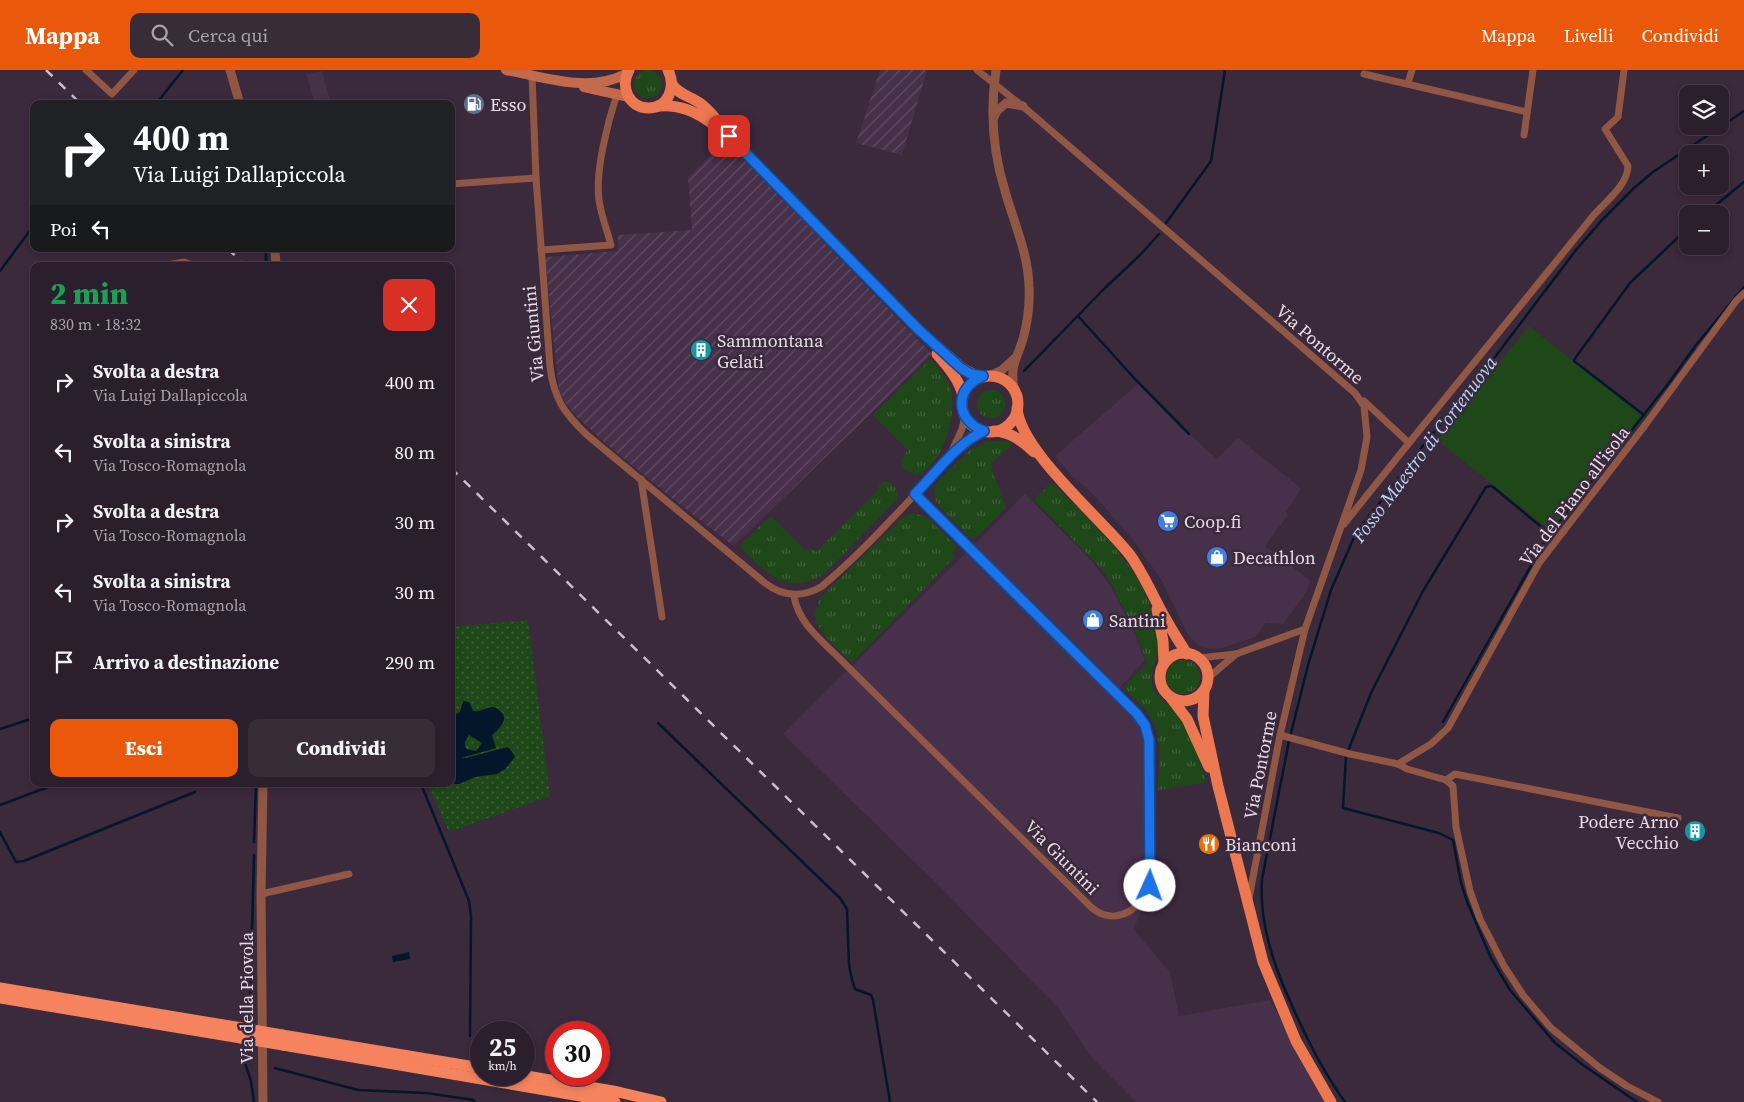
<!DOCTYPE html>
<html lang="it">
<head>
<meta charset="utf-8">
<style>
	body { margin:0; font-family:"Source Serif 4",serif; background:#382c39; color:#f1f3f6; height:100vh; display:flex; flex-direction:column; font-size:19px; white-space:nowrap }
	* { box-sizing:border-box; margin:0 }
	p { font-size:16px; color:#a6a2aa }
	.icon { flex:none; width:28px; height:28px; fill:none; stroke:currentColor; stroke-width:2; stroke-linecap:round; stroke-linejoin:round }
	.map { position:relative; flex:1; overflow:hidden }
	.side { position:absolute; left:30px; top:192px; width:425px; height:525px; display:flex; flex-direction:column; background:#2c1f2d; border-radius:10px; box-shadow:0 2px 8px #0003,0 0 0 1px #483d49 }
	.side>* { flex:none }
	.banner { position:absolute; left:30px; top:30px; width:425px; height:152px; border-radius:10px; box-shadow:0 2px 8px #0003,0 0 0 1px #483d49; background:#202124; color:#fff; overflow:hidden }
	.tools { position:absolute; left:1679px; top:15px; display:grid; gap:10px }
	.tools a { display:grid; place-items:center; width:50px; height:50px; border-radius:10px; background:#2c1f2d; box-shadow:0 2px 8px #0003,0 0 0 1px #483d49; font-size:25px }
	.speed { position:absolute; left:470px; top:951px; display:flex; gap:10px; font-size:25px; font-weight:700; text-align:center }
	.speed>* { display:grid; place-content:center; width:65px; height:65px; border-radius:50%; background:#2c1f2d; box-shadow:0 2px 8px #0003,0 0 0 1px #483d49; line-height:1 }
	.speed small { font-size:12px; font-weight:400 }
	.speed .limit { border:8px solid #d22; background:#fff; color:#111 }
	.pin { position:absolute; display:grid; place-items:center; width:42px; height:42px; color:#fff; margin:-21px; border-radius:10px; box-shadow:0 2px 8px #0006 }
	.me { position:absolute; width:55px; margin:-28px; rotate:2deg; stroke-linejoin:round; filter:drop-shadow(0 0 4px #0008) }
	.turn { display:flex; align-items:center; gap:18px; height:105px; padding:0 20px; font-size:22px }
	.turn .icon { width:65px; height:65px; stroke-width:2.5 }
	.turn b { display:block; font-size:35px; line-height:42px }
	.then { display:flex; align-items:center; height:48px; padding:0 20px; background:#0003; gap:10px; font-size:19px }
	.round { display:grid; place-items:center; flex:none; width:52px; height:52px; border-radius:10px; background:#382c39 }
	.headline { display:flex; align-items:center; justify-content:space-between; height:85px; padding:0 20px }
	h1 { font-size:30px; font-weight:800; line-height:38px; color:#1e9e55 }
	.button { display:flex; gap:10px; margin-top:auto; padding:10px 20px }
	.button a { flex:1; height:58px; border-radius:10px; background:#ea580c; color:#fff; font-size:20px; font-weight:800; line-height:58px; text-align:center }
	.button a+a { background:#382c39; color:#f1f3f6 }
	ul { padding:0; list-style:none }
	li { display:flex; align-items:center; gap:15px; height:70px; padding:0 20px }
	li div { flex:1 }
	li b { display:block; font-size:19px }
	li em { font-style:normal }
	header { display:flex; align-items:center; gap:30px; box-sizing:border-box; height:70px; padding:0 25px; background:#ea580c; color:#fff }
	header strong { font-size:24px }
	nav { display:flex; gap:28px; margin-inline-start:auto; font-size:18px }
	.search { width:350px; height:45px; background:#382c39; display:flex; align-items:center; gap:12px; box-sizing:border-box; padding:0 18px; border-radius:10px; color:#a6a2aa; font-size:19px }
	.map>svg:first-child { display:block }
	.built { fill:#473049 }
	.industrial { fill:url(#industrial-furrows) }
	.grass { fill:url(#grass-tufts) }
	.park { fill:url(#park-dots) }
	.pitch { fill:#1f4819 }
	.water { fill:#02172a; fill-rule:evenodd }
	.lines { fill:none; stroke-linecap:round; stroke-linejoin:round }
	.stream { stroke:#02172a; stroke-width:2.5 }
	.minor { stroke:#8f5744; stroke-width:7 }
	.tertiary { stroke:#8f5744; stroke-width:9 }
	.secondary { stroke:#c36a4c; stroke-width:10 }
	.primary { stroke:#eb7850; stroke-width:11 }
	.trunk { stroke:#f5845e; stroke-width:11 }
	.rail { stroke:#cbbfcc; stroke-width:2.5; stroke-dasharray:9 9; stroke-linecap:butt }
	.trunk-bridge { stroke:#f5845e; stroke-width:11 }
	.route-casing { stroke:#114b97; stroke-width:12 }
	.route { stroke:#1a73e8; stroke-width:9 }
	.labels { text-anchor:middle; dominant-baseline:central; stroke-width:5; stroke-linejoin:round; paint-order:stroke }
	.poi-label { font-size:18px; fill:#e6dbe7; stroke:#3b293c; text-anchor:start }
	.street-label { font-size:18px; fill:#e6dbe7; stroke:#3b293c }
	.water-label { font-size:19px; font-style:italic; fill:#b5d9fa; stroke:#3b293c }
</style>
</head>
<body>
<header>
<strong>Mappa</strong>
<div class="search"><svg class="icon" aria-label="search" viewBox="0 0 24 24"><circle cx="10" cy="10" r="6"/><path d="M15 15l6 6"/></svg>Cerca qui</div>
<nav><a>Mappa</a><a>Livelli</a><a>Condividi</a></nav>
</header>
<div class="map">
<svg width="1744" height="1032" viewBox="0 0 1744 1032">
	<defs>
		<pattern id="industrial-furrows" width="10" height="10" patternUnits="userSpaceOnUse" patternTransform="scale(1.25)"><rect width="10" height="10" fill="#473049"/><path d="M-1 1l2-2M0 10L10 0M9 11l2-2" fill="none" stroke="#624d63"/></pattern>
		<pattern id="grass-tufts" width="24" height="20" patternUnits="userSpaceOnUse" patternTransform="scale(1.25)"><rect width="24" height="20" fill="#1f4819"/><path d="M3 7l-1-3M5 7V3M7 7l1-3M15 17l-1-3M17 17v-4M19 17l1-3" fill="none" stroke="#40623a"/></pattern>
		<pattern id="park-dots" width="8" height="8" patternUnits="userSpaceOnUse" patternTransform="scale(1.25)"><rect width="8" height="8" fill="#1f4819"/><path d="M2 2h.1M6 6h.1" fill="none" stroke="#40623a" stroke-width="1.8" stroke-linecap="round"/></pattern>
	</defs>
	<rect width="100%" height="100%" fill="#3b293c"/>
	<g class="built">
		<path d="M322 1 331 34H315L306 4Z"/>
		<path d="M1139 313 1216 389 1238 368 1301 418 1293 432 1286 442 1288 445 1265 476 1311 511 1305 524 1283 554 1266 553 1255 567 1219 579 1206 578 1198 575 1188 565 1161 509 1133 470 1090 421 1073 407 1055 386Z"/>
		<path d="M1025 424 1093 492 1111 517 1136 565 1145 590 1120 618 1151 655 1156 673 1155 814 1133 859 1170 902 1179 946 1270 930 1325 1032H1136L1094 990 1058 938 936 813 783 664Z"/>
	</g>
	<g class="industrial">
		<path d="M880 0H927L902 85 856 73Z"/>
		<path d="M726 71 932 284 734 476 683 437 604 372 577 347 565 332 559 320 545 187 618 181V165L692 160 688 107Z"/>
	</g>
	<g class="grass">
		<circle cx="648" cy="14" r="14"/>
		<path d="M930 289C937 297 945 304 949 314 960 339 944 396 916 405L904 400 901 390 908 380 873 345Z"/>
		<circle cx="991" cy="334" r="14"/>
		<path d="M997 371 1009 372 1012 375 990 394 1006 438 976 468H970L939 436 935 429 934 419 937 412 969 381 986 372Z"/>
		<path d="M884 412C892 412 896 416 898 425L897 429 825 503C786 528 766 502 739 476L771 446 806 481 811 478 816 482 879 419V414Z"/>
		<path d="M1052 412C1091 453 1144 496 1155 554 1157 563 1159 575 1157 584 1155 594 1150 604 1152 614 1154 626 1166 632 1174 640 1191 659 1198 689 1207 712L1158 720C1158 697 1163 670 1152 650 1145 637 1133 628 1123 618L1147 593 1137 565 1111 513 1101 498 1034 430Z"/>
		<path d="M913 443 927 447 957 477 952 483 955 487 852 593C842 582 817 562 815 547 815 541 818 535 820 528L902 448Z"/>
		<circle cx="1183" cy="607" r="17"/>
	</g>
	<path class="park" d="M528 550 550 726 449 762 428 714H451V557Z"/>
	<path class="pitch" d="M1529 256 1642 346 1551 461 1437 370Z"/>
	<g class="water">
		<path d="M463 631 469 632 473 641C480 642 485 638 492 637 495 637 497 638 499 640 511 648 499 659 492 665L496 678 461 688H466L508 677 513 683 515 687 505 699 497 704 475 707 459 714H451V695L455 692 451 680V647L460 642ZM469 665 482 673 476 681 467 679 465 677V672Z"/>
		<path d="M409 882 410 889 393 892 392 886Z"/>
	</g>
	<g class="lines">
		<g class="stream">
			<path d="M156 34 183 0"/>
			<path d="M1705 144 1744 112"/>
			<path d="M1166 153 1211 91 1225 0"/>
			<path d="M266 196V179"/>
			<path d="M0 201 34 155"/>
			<path d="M1078 246 1135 309 1189 364"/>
			<path d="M1024 301 1103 220 1141 184 1159 164"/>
			<path d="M1644 345 1574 291 1576 287 1630 213 1688 158"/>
			<path d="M1550 464 1493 417 1491 416 1486 417 1423 521 1371 623 1346 686 1343 738 1439 763 1453 770 1461 813 1468 834 1491 888 1510 920 1555 973 1583 995 1637 1032"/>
			<path d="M1443 652 1546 469 1668 314 1696 275 1744 217"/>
			<path d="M658 653 840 828 847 839 849 895 852 910 855 919 871 925 873 930 890 1032"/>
			<path d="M0 659 34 648"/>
			<path d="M421 714 469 831 471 846 470 966"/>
			<path d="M0 735 56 714"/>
			<path d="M0 762 16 792 24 791 195 722"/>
			<path d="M254 772 256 714"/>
			<path d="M250 936 254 785"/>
			<path d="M243 987 251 1011 254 1032"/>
			<path d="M275 998 358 1020 426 1023 474 1030V1032"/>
			<path d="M1345 1032C1322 1000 1306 967 1290 931 1273 893 1259 852 1262 809L1289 671 1308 595 1331 520 1355 465 1422 377 1495 287 1576 180 1602 150 1634 118 1653 102 1744 41"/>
		</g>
		<g class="minor">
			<path d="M86 0 112 24 134 0"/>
			<path d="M977 0 1026 39 1355 323 1364 336 1367 367 1361 400 1305 559 1280 665 1249 828"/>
			<path d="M1364 4 1527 42"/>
			<path d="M532 5 536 108 550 297C554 329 564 343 587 365L765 513C783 527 801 528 821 517 857 487 890 451 922 417 942 397 958 374 984 361"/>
			<path d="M1408 13 1412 0"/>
			<path d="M1524 65 1533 0"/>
			<path d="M451 114 536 108"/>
			<path d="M541 180 611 175C607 160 601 145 599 130 595 101 608 51 617 24"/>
			<path d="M162 196 184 192 195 196"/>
			<path d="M1409 373 1593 146C1605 132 1628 115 1628 96L1605 59 1618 47 1624 0"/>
			<path d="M951 383 962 359 965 346"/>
			<path d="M641 409 662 547"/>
			<path d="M1344 454 1409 373 1364 331"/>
			<path d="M794 526C798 554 825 573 844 593L1092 838C1116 858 1146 837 1151 810L1149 670 1148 660 1137 644 915 424"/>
			<path d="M1198 588 1236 584 1305 559"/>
			<path d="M1208 608 1236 584"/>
			<path d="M1280 665 1350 684 1398 694 1407 699 1446 710 1453 716 1456 757 1470 821 1480 849 1504 896 1523 925 1551 958 1600 998 1627 1016 1658 1032"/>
			<path d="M1398 694 1431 674 1448 658 1539 493 1646 354 1736 231 1744 223"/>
			<path d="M1446 710 1455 704 1678 748"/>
			<path d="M261 824 349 804"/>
		</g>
		<g class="tertiary">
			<path d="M230 0 240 34"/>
			<path d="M996 0C990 40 993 82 1005 121 1014 153 1028 183 1029 216 1030 235 1028 251 1023 269 1016 292 1010 294 1014 320"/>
			<path d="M994 47 997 41 1006 33 1023 36"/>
			<path d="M275 179 276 196"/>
			<path d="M990 306 1002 300 1015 288"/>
			<path d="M263 1032 261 824 263 714"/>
		</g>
		<g class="secondary">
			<path d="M506 0C546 7 589 24 628 3"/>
			<path d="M584 17 629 27"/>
		</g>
		<g class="primary">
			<path d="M629 0C620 16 628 38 649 38 669 38 676 16 668 0"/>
			<path d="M672 14C678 25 691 26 701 34 712 42 720 55 729 66L918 259 963 299 977 306H983"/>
			<path d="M658 36C680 34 697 42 714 55"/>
			<path d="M937 284C948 297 959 309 963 326"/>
			<circle cx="990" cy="334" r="28"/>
			<path d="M1017 338C1020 381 1102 449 1130 485 1140 499 1148 515 1156 531 1165 549 1176 567 1187 584"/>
			<path d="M994 361C1011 362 1022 371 1034 382"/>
			<path d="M1157 539 1163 571 1164 593"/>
			<circle cx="1184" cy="607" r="24"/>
			<path d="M1204 621 1203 646 1218 716 1263 892 1296 971 1331 1032"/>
			<path d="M1171 628 1187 649 1209 697"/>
		</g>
		<g class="trunk">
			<path d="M0 918 242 958"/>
			<path d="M0 928 241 968"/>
			<path d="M282 965 481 998"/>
			<path d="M283 975 615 1032"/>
			<path d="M521 1005 618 1022 661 1032"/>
		</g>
		<g class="rail">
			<path d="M46 0 81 34"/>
			<path d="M228 179 246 196"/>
			<path d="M451 398 1097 1032"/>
		</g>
		<g class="trunk-bridge">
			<path d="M242 958 282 965"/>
			<path d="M241 968 283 975"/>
		</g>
	</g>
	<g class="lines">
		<g class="route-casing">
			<path id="route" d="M729 66 918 259 962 299 971 304 983 306C954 318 955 350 984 361 955 375 937 402 915 424L1137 644 1145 655 1149 670 1150 816"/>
		</g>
		<use href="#route" class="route"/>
	</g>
	<defs>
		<g id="fuel-disc" transform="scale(1.125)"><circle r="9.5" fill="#5c6f8a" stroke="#3b293c"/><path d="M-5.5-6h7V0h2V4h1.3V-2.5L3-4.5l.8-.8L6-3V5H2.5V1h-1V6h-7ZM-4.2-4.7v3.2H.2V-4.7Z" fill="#fff"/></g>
		<g id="building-disc" transform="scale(1.125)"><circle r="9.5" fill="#0f9aa8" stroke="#3b293c"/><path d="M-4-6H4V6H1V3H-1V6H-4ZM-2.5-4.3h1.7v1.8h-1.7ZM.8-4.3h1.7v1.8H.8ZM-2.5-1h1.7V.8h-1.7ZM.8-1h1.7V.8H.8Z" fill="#fff"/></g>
		<g id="supermarket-disc" transform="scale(1.125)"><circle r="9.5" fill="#3f7fe0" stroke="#3b293c"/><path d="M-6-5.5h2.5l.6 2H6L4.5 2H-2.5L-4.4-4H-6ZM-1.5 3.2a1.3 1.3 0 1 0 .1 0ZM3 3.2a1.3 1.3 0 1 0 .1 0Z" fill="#fff"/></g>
		<g id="shop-disc" transform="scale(1.125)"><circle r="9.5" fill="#3f7fe0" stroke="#3b293c"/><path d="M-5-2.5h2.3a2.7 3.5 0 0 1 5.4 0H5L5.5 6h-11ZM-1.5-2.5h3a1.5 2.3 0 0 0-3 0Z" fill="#fff"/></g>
		<g id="restaurant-disc" transform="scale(1.125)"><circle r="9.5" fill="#e8710a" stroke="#3b293c"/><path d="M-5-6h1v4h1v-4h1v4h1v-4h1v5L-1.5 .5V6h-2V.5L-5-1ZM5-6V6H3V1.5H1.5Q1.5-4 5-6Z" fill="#fff"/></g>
	</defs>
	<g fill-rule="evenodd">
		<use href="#fuel-disc" x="474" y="34"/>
		<use href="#building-disc" x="701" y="280"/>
		<use href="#supermarket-disc" x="1168" y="451"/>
		<use href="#shop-disc" x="1217" y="487"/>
		<use href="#shop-disc" x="1093" y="550"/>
		<use href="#building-disc" x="1695" y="761"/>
		<use href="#restaurant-disc" x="1209" y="774"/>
	</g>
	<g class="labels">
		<g class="poi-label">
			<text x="490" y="34">Esso</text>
			<text x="717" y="270">Sammontana<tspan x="717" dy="21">Gelati</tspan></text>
			<text x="1184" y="451">Coop.fi</text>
			<text x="1233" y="487">Decathlon</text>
			<text x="1109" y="550">Santini</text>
			<text x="1679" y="751" text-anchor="end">Podere Arno<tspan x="1679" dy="21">Vecchio</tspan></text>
			<text x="1225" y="774">Bianconi</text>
		</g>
		<g class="street-label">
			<text transform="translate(533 264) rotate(-95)">Via Giuntini</text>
			<text transform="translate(1320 274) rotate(41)">Via Pontorme</text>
			<text transform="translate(1574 426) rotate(-53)">Via del Piano all'isola</text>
			<text transform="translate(1260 695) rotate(-79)">Via Pontorme</text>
			<text transform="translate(1062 787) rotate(45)">Via Giuntini</text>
			<text transform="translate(246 928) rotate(-90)">Via della Piovola</text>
		</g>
		<g class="water-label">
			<text transform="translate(1424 379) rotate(-53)">Fosso Maestro di Cortenuova</text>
		</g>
	</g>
</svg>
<div class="tools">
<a><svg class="icon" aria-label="layers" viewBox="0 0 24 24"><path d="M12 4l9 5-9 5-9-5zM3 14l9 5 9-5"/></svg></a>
<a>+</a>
<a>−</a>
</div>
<div class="speed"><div>25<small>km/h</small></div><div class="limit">30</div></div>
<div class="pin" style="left:729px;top:66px;background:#d93025"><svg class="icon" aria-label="arrive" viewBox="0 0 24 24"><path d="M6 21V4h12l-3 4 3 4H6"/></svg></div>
<svg class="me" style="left:1150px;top:816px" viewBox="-20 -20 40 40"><circle r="19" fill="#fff"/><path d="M0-13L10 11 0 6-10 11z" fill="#1a73e8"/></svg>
<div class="banner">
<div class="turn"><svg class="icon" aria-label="right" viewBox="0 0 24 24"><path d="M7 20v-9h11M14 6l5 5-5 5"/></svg><div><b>400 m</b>Via Luigi Dallapiccola</div></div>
<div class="then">Poi<svg class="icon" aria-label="left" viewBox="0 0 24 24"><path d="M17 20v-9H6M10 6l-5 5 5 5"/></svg></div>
</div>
<section class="side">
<div class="headline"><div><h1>2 min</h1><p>830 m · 18:32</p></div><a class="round" style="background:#d93025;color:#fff"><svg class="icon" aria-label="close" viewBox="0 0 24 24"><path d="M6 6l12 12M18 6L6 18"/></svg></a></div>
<ul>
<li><svg class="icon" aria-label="right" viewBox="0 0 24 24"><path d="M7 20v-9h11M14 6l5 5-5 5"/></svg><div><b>Svolta a destra</b><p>Via Luigi Dallapiccola</p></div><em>400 m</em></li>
<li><svg class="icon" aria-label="left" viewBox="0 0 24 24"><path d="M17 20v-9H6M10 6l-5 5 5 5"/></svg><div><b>Svolta a sinistra</b><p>Via Tosco-Romagnola</p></div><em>80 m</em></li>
<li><svg class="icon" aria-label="right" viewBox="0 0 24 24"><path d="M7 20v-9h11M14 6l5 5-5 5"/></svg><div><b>Svolta a destra</b><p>Via Tosco-Romagnola</p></div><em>30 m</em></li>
<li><svg class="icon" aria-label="left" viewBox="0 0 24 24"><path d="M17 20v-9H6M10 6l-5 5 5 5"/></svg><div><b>Svolta a sinistra</b><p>Via Tosco-Romagnola</p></div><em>30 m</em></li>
<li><svg class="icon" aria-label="arrive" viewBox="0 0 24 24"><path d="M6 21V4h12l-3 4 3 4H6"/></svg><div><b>Arrivo a destinazione</b></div><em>290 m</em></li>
</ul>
<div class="button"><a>Esci</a><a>Condividi</a></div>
</section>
</div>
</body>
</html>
